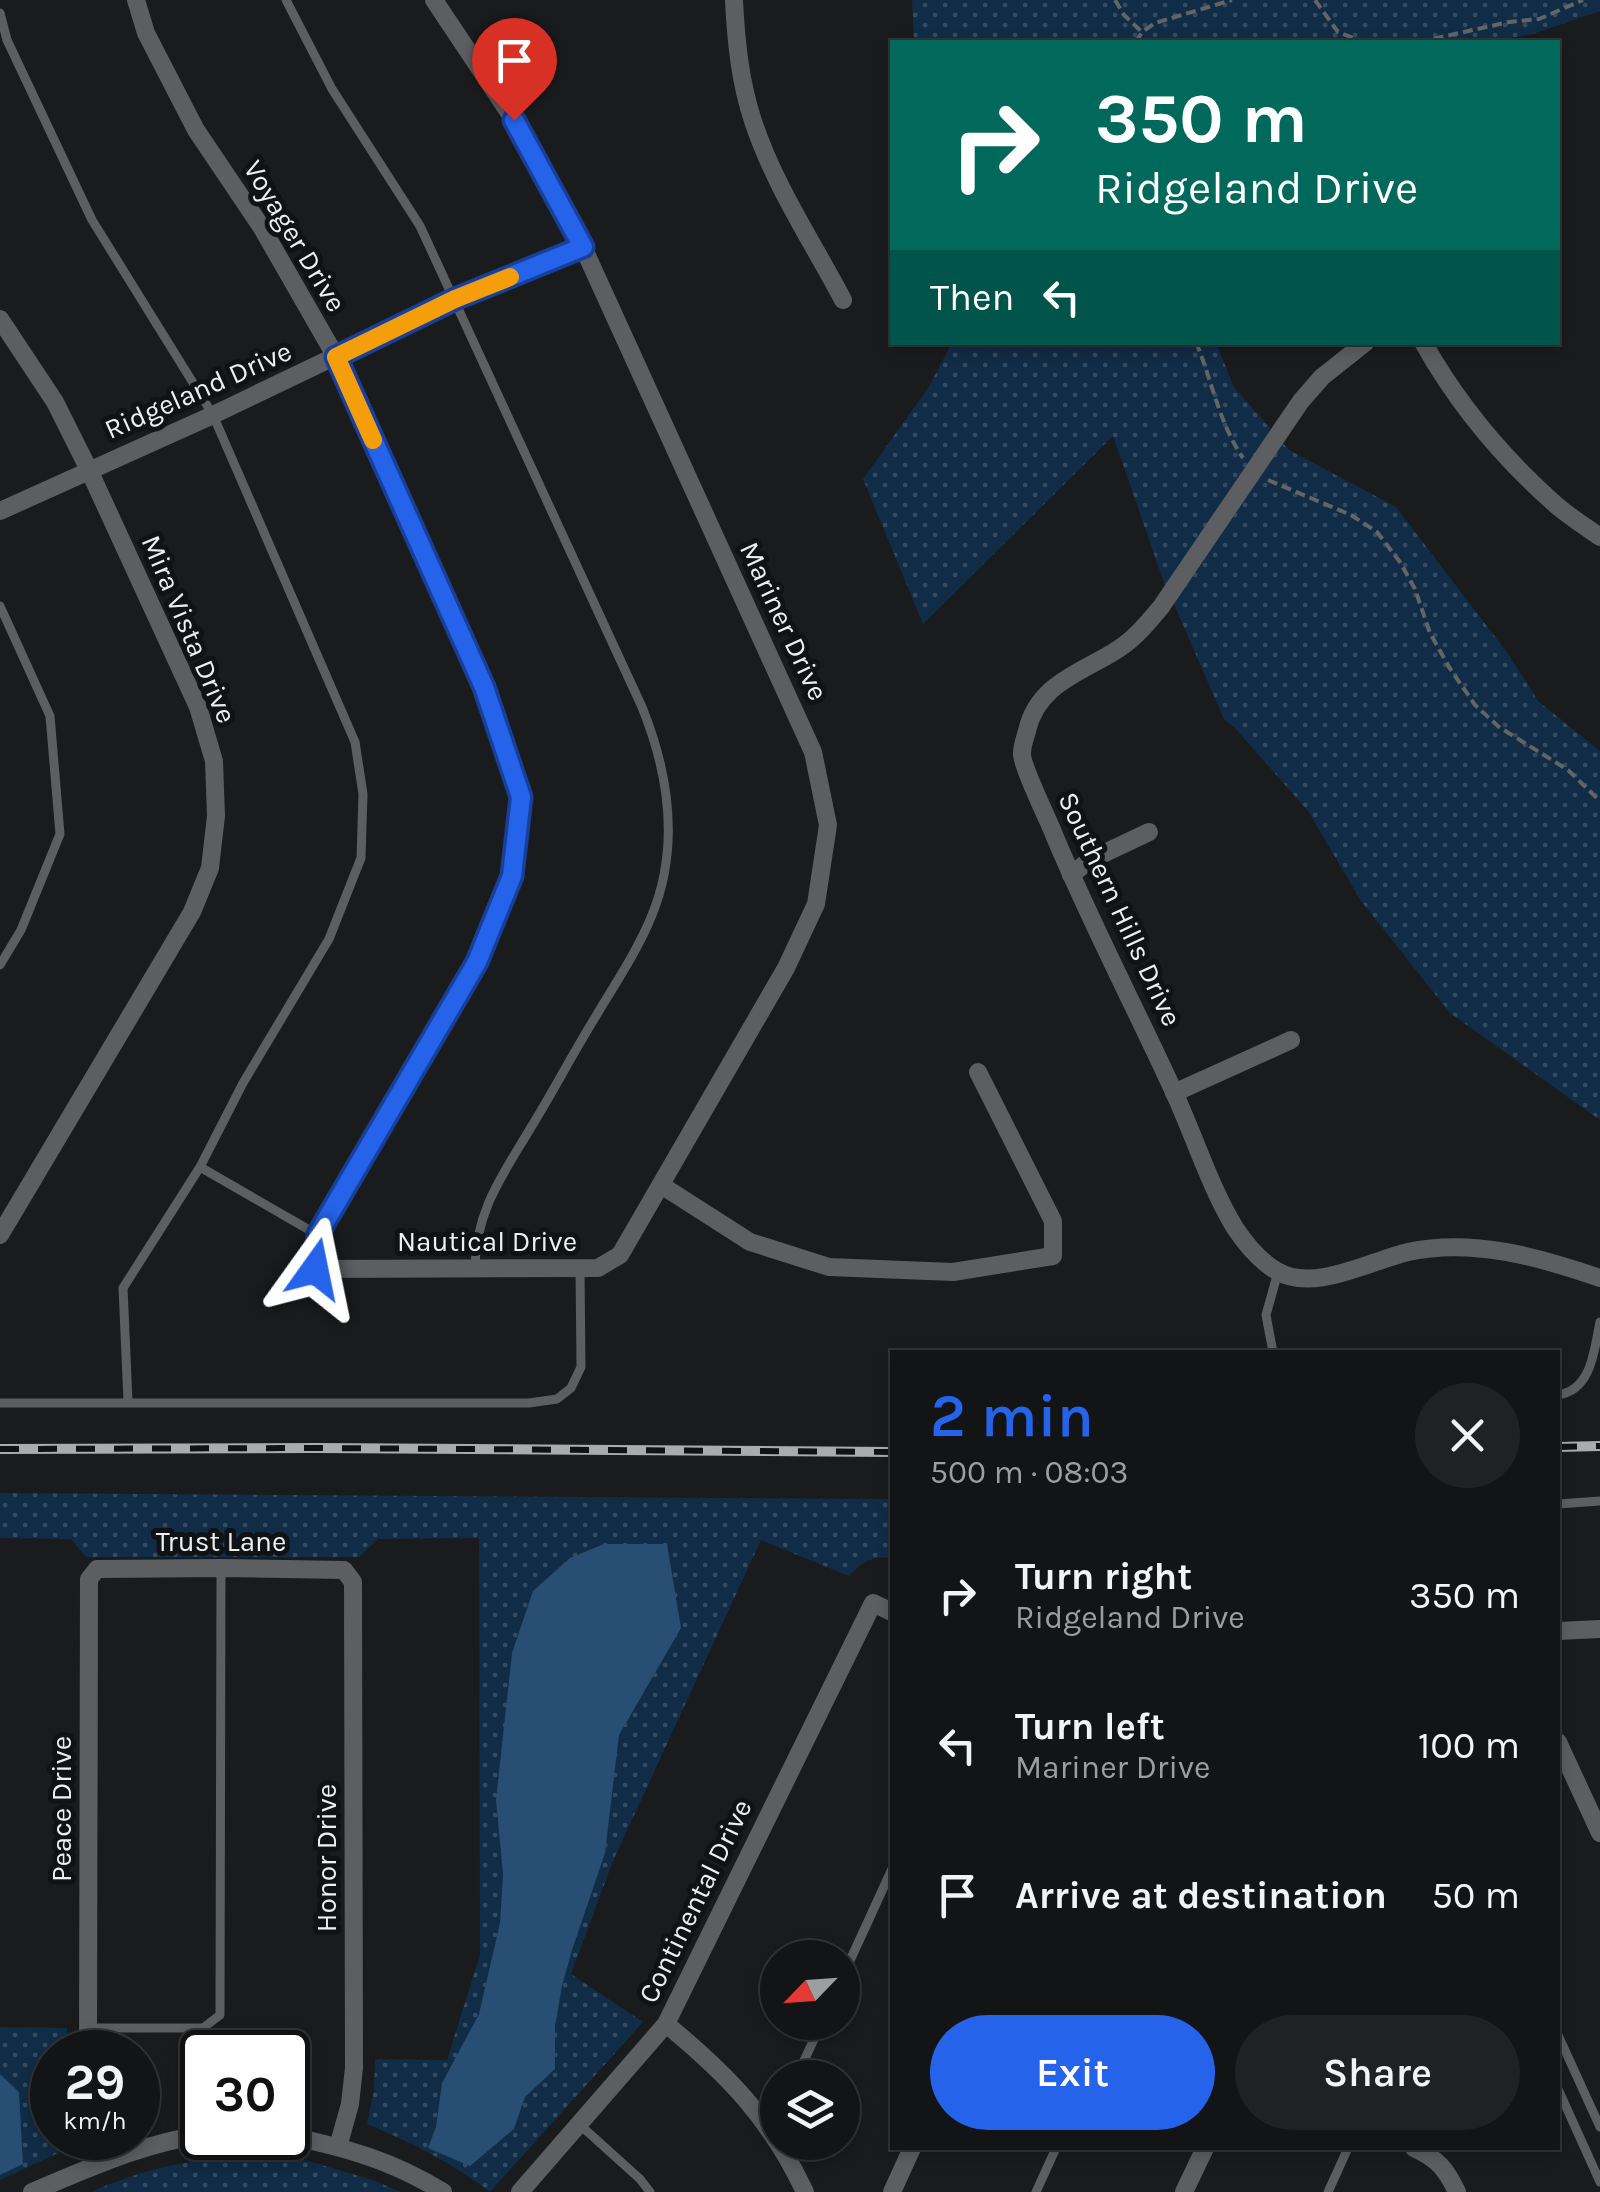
<!DOCTYPE html>
<html lang="en">
<head>
<meta charset="utf-8">
<style>
	body { margin:0; font-family:Karla,sans-serif; background:#202123; color:#f1f3f6; height:100vh; display:flex; flex-direction:column; font-size:38px; white-space:nowrap }
	* { box-sizing:border-box; margin:0 }
	p { font-size:32px; color:#9d9ea1 }
	.icon { flex:none; width:55px; height:55px; fill:none; stroke:currentColor; stroke-width:2; stroke-linecap:round; stroke-linejoin:round }
	.map { position:relative; flex:1; overflow:hidden }
	.panel { position:absolute; left:890px; top:1350px; width:670px; height:800px; display:flex; flex-direction:column; background:#131416; border-radius:0px; box-shadow:0 5px 15px #0003,0 0 0 2px #323335 }
	.panel>* { flex:none }
	.guide { position:absolute; left:890px; top:40px; width:670px; height:305px; border-radius:0px; box-shadow:0 5px 15px #0003,0 0 0 2px #323335; background:#00695c; color:#fff; overflow:hidden }
	.needle { width:65px; rotate:245deg }
	.fabs { position:absolute; left:760px; top:1940px; display:grid; gap:20px }
	.fabs a { display:grid; place-items:center; width:100px; height:100px; border-radius:50%; background:#131416; box-shadow:0 5px 15px #0003,0 0 0 2px #323335; font-size:50px }
	.speed { position:absolute; left:30px; top:2030px; display:flex; gap:20px; font-size:50px; font-weight:700; text-align:center }
	.speed>* { display:grid; place-content:center; width:130px; height:130px; border-radius:50%; background:#131416; box-shadow:0 5px 15px #0003,0 0 0 2px #323335; line-height:1 }
	.speed small { font-size:25px; font-weight:400 }
	.speed .limit { border:5px solid #111; border-radius:15px; background:#fff; color:#111 }
	.pin { position:absolute; display:grid; place-items:center; width:85px; height:85px; color:#fff; margin:-102px -42px; border-radius:50% 50% 50% 0; rotate:-45deg; box-shadow:0 0 10px #0007 }
	.pin .icon { rotate:45deg }
	.me { position:absolute; width:110px; margin:-55px; rotate:12deg; stroke-linejoin:round; filter:drop-shadow(0 0 8px #0008) }
	.turn { display:flex; align-items:center; gap:35px; height:210px; padding:0 40px; font-size:45px }
	.turn .icon { width:130px; height:130px; stroke-width:2.5 }
	.turn b { display:block; font-size:70px; line-height:85px }
	.then { display:flex; align-items:center; height:95px; padding:0 40px; background:#0003; gap:20px; font-size:38px }
	.round { display:grid; place-items:center; flex:none; width:105px; height:105px; border-radius:52px; background:#202123 }
	.overview { display:flex; align-items:center; justify-content:space-between; height:170px; padding:0 40px }
	h1 { font-size:60px; font-weight:600; line-height:75px; color:#2563eb }
	.cta { display:flex; gap:20px; margin-top:auto; padding:20px 40px }
	.cta a { flex:1; height:115px; border-radius:60px; background:#2563eb; color:#fff; font-size:40px; font-weight:600; line-height:115px; text-align:center }
	.cta a+a { background:#202123; color:#f1f3f6 }
	ul { padding:0; list-style:none }
	li { display:flex; align-items:center; gap:30px; height:150px; padding:0 40px }
	li div { flex:1 }
	li b { display:block; font-size:38px }
	li em { font-style:normal }
	.map>svg:first-child { display:block }
	.grass { fill:url(#grass-dots) }
	.water { fill:#284e73 }
	.lines { fill:none; stroke-linecap:round; stroke-linejoin:round }
	.path { stroke:#626466; stroke-width:4; stroke-dasharray:10 5; stroke-linecap:butt }
	.service { stroke:#5c5e61; stroke-width:9 }
	.minor { stroke:#5c5e61; stroke-width:18 }
	.rail-casing { stroke:#a9abad; stroke-width:10 }
	.rail { stroke:#101214; stroke-width:6; stroke-dasharray:19; stroke-linecap:butt }
	.route-casing { stroke:#184099; stroke-width:25 }
	.route { stroke:#2563eb; stroke-width:18 }
	.slow { stroke:#f59e0b; stroke-width:18 }
	.labels { text-anchor:middle; dominant-baseline:central; stroke-width:10; stroke-linejoin:round; paint-order:stroke }
	.street-label { font-size:28px; fill:#eeeff1; stroke:#101214 }
</style>
</head>
<body>
<div class="map">
<svg width="1600" height="2192" viewBox="0 0 1600 2192">
	<defs>
		<pattern id="grass-dots" width="8" height="8" patternUnits="userSpaceOnUse" patternTransform="scale(2.5)"><rect width="8" height="8" fill="#112c46"/><path d="M2 2h.1M6 6h.1" fill="none" stroke="#344b61" stroke-width="1.8" stroke-linecap="round"/></pattern>
	</defs>
	<rect width="100%" height="100%" fill="#191b1d"/>
	<g class="grass">
		<path d="M912 0H1600V11L1533 34 1490 42H914Z"/>
		<path d="M952 343H1216L1234 387 1289 450 1396 507 1509 655 1538 701 1600 751V1120L1450 1013 1361 901 1308 811 1235 728 1224 719 1162 577 1113 436 923 624 863 479 928 388Z"/>
		<path d="M0 1493 892 1499V1559C874 1554 861 1563 849 1576L761 1540 613 1861 571 1974 643 2022 490 2192C452 2163 411 2142 367 2124L374 2090 375 2059 447 2060 480 1955 479 1538 378 1539 359 1557H86L71 1539 0 1538Z"/>
		<path d="M0 2027 67 2028 68 2052H52V2138H86L87 2140 0 2180Z"/>
		<path d="M252 2155 308 2161 373 2180 401 2192H91C141 2169 197 2158 252 2155Z"/>
	</g>
	<g class="water">
		<path d="M604 1544H667L681 1628 619 1735 605 1853 572 1950 562 1986 555 2026V2069L525 2097 514 2129 470 2166 428 2148 436 2127 442 2083 479 2014 500 1923 503 1874 496 1800 512 1653 533 1591 570 1558Z"/>
		<path d="M0 2074 19 2092 23 2164 0 2175Z"/>
	</g>
	<g class="lines">
		<g class="path">
			<path d="M1115 0 1124 15 1142 32"/>
			<path d="M1315 0 1338 32 1364 42"/>
			<path d="M1136 42 1142 32 1155 23 1232 0"/>
			<path d="M1419 42 1509 22 1539 19 1583 0"/>
			<path d="M1196 342C1212 381 1219 423 1243 458"/>
			<path d="M1268 480 1351 515 1377 532 1400 562 1415 589 1430 633 1449 667 1475 705 1499 727 1568 770 1600 801"/>
		</g>
		<g class="service">
			<path d="M286 0 332 89 420 226 642 707C669 774 680 846 652 915 638 950 615 984 596 1016 573 1053 553 1092 530 1129 502 1176 475 1212 475 1269"/>
			<path d="M0 13 7 40 92 220 213 415 355 742 363 794 361 858 329 939 243 1083 200 1167 318 1235"/>
			<path d="M0 606 50 716 60 834 21 930 0 965"/>
			<path d="M1273 1352 1266 1315 1278 1272"/>
			<path d="M1558 1395C1592 1390 1594 1350 1600 1322"/>
			<path d="M128 1401 123 1288 200 1167"/>
			<path d="M0 1403H529L557 1399 571 1388 581 1367 580 1268"/>
			<path d="M1558 1504 1600 1501"/>
			<path d="M842 1978 892 1869"/>
			<path d="M89 2028H203L220 2015 221 1568"/>
			<path d="M1558 2035 1600 2127"/>
			<path d="M793 2078 802 2065 822 2022"/>
			<path d="M1558 2089 1600 2182"/>
			<path d="M756 2109 778 2092"/>
			<path d="M579 2124 640 2179 650 2192"/>
			<path d="M1036 2192 1056 2148"/>
			<path d="M1328 2192 1348 2148"/>
		</g>
		<g class="minor">
			<path d="M136 0 146 33 196 130 262 228 336 357 484 687 521 797 512 877 477 962 318 1235 315 1269 598 1268 620 1255 786 968 816 904 828 825 813 752 583 247 514 120 434 0"/>
			<path d="M734 0C736 41 740 82 753 121 774 185 812 241 843 300"/>
			<path d="M0 319 55 402 89 470 198 707 214 761 216 816 210 868 192 912 0 1235"/>
			<path d="M1366 342 1322 377 1301 401 1161 607C1146 625 1133 641 1112 653 1077 674 1037 686 1027 731 1025 738 1022 746 1022 753 1021 765 1049 821 1055 837 1091 923 1134 1005 1173 1090 1194 1135 1209 1185 1235 1228 1245 1243 1261 1262 1277 1271 1313 1293 1370 1261 1408 1252 1473 1238 1539 1257 1600 1278"/>
			<path d="M1423 342C1457 403 1504 459 1556 505 1570 517 1586 527 1600 537"/>
			<path d="M0 511 213 415 455 299 583 247"/>
			<path d="M1071 875 1090 860 1149 832"/>
			<path d="M1174 1093 1291 1040"/>
			<path d="M661 1185 750 1242 829 1267 953 1272 1053 1256V1221L978 1072"/>
			<path d="M1558 1631 1600 1629"/>
			<path d="M1558 1742 1600 1833"/>
			<path d="M666 2024C728 2075 770 2118 805 2192"/>
			<path d="M88 2052 89 1579 97 1569 221 1568 344 1570 353 1582 354 2068 350 2104 338 2147"/>
			<path d="M288 2136C345 2147 393 2161 443 2192"/>
			<path d="M108 2138 115 2158"/>
			<path d="M1414 2148C1438 2159 1446 2169 1457 2192"/>
			<path d="M32 2192C87 2169 143 2143 202 2135"/>
			<path d="M520 2192 666 2024 873 1603 892 1612"/>
			<path d="M892 2192 912 2148"/>
			<path d="M1184 2192 1205 2148"/>
		</g>
		<g class="rail-casing">
			<g id="rail">
				<path d="M1558 1447 1600 1446"/>
				<path d="M0 1449 316 1448 892 1452"/>
			</g>
		</g>
		<use href="#rail" class="rail"/>
	</g>
	<g class="lines">
		<g class="route-casing">
			<path id="route" d="M315 1269 318 1234 477 962 512 876 521 797 484 687 336 357 455 299 583 247 514 120"/>
		</g>
		<use href="#route" class="route"/>
		<path class="slow" d="M373 440 336 357 455 299 510 277"/>
	</g>
	<g class="labels">
		<g class="street-label">
			<text transform="translate(295 236) rotate(59)">Voyager Drive</text>
			<text transform="translate(198 390) rotate(-24)">Ridgeland Drive</text>
			<text transform="translate(784 621) rotate(65)">Mariner Drive</text>
			<text transform="translate(189 629) rotate(67)">Mira Vista Drive</text>
			<text transform="translate(1120 909) rotate(65)">Southern Hills Drive</text>
			<text x="487" y="1241">Nautical Drive</text>
			<text x="221" y="1541">Trust Lane</text>
			<text transform="translate(61 1809) rotate(-90)">Peace Drive</text>
			<text transform="translate(326 1858) rotate(-90)">Honor Drive</text>
			<text transform="translate(695 1901) rotate(-64)">Continental Drive</text>
		</g>
	</g>
</svg>
<div class="fabs">
<a><svg class="needle" viewBox="-14 -14 28 28"><path d="M0-13l5 13h-10z" fill="#e53935"/><path d="M0 13l5-13h-10z" fill="#9d9ea1"/></svg></a>
<a><svg class="icon" aria-label="layers" viewBox="0 0 24 24"><path d="M12 4l9 5-9 5-9-5zM3 14l9 5 9-5"/></svg></a>
</div>
<div class="speed"><div>29<small>km/h</small></div><div class="limit">30</div></div>
<div class="pin" style="left:514px;top:120px;background:#d93025"><svg class="icon" aria-label="arrive" viewBox="0 0 24 24"><path d="M6 21V4h12l-3 4 3 4H6"/></svg></div>
<svg class="me" style="left:315px;top:1269px" viewBox="-20 -20 40 40"><path d="M0-17L14 15 0 8-14 15z" fill="#2563eb" stroke="#fff" stroke-width="4"/></svg>
<div class="guide">
<div class="turn"><svg class="icon" aria-label="right" viewBox="0 0 24 24"><path d="M7 20v-9h11M14 6l5 5-5 5"/></svg><div><b>350 m</b>Ridgeland Drive</div></div>
<div class="then">Then<svg class="icon" aria-label="left" viewBox="0 0 24 24"><path d="M17 20v-9H6M10 6l-5 5 5 5"/></svg></div>
</div>
<section class="panel">
<div class="overview"><div><h1>2 min</h1><p>500 m · 08:03</p></div><a class="round"><svg class="icon" aria-label="close" viewBox="0 0 24 24"><path d="M6 6l12 12M18 6L6 18"/></svg></a></div>
<ul>
<li><svg class="icon" aria-label="right" viewBox="0 0 24 24"><path d="M7 20v-9h11M14 6l5 5-5 5"/></svg><div><b>Turn right</b><p>Ridgeland Drive</p></div><em>350 m</em></li>
<li><svg class="icon" aria-label="left" viewBox="0 0 24 24"><path d="M17 20v-9H6M10 6l-5 5 5 5"/></svg><div><b>Turn left</b><p>Mariner Drive</p></div><em>100 m</em></li>
<li><svg class="icon" aria-label="arrive" viewBox="0 0 24 24"><path d="M6 21V4h12l-3 4 3 4H6"/></svg><div><b>Arrive at destination</b></div><em>50 m</em></li>
</ul>
<div class="cta"><a>Exit</a><a>Share</a></div>
</section>
</div>
</body>
</html>
